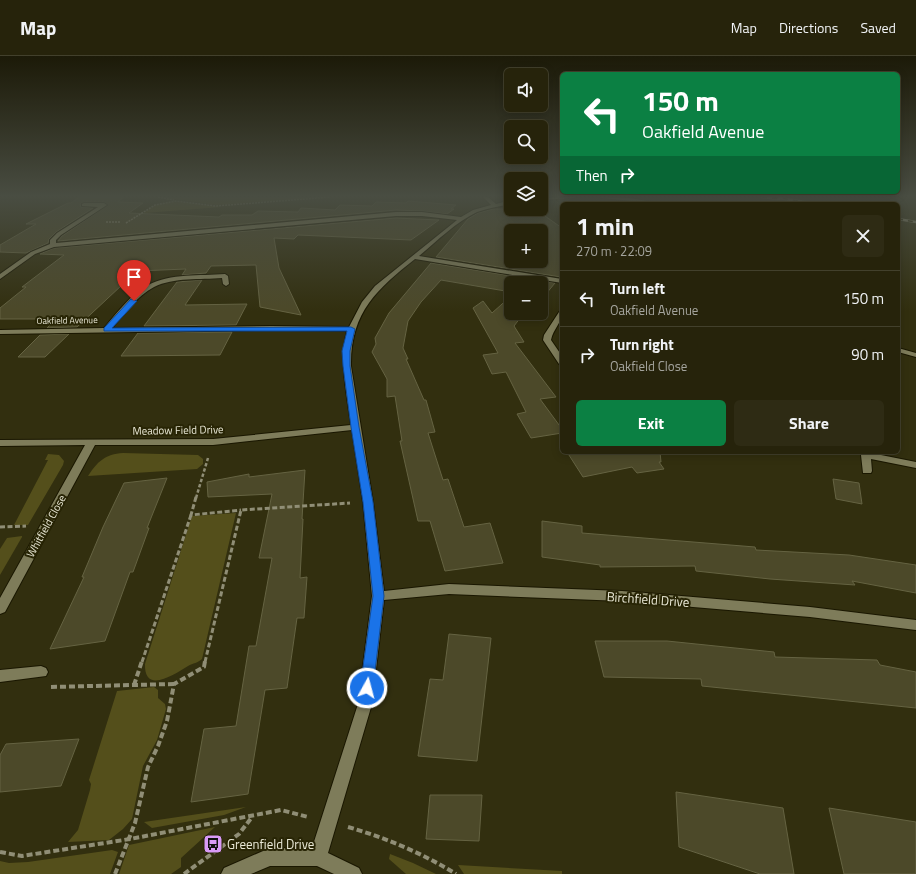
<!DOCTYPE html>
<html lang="en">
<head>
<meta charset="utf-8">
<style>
	body { margin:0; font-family:"Titillium Web",sans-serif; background:#2e2b14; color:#f1f3f6; height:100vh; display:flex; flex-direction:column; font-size:15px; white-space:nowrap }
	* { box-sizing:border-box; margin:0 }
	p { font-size:13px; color:#a4a49d }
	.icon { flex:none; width:22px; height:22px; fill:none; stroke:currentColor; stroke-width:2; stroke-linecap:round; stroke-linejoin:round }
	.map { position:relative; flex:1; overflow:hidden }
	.drawer { position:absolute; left:560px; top:146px; width:340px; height:252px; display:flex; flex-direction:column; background:#26230b; border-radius:6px; box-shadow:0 2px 10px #0003,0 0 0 1px #42402c }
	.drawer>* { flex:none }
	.banner { position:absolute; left:560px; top:16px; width:340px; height:122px; border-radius:6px; box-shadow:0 2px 10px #0003,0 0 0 1px #42402c; background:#0b8043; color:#fff; overflow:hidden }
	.tools { position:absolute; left:504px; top:12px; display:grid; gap:8px }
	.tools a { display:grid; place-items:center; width:44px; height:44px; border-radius:6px; background:#26230b; box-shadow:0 2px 10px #0003,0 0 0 1px #42402c; font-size:20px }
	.pin { position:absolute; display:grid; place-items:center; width:34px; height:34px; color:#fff; margin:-41px -17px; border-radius:50% 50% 50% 0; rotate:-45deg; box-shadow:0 0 4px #0007 }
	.pin .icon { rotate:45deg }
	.me { position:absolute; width:44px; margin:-22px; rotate:7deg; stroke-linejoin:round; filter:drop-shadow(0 0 3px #0008) }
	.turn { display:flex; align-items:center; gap:14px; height:84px; padding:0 16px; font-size:18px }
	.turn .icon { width:52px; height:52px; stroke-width:2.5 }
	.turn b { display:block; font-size:28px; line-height:34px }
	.then { display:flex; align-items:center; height:38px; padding:0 16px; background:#0003; gap:8px; font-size:15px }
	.round { display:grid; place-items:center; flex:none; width:42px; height:42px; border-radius:6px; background:#2e2b14 }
	.head { display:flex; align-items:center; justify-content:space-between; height:68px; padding:0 16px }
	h1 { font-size:24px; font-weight:700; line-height:30px }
	.action { display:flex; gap:8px; margin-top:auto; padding:8px 16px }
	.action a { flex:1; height:46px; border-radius:6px; background:#0b8043; color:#fff; font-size:16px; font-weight:700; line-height:46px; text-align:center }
	.action a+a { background:#2e2b14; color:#f1f3f6 }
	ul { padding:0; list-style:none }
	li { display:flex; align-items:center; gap:12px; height:56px; padding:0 16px; border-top:1px solid #42402c }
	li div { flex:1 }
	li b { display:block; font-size:15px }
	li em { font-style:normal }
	header { display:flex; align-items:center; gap:24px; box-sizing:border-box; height:56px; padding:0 20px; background:#26230b; border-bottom:1px solid #42402c }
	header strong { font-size:19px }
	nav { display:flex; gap:22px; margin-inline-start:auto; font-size:14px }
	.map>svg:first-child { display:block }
	.green { fill:#544f1b }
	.building { fill:#4c4929; stroke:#656342; fill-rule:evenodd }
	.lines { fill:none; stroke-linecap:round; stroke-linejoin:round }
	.street-casing { stroke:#1a1700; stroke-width:2 }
	.path-far3 { stroke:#908e76; stroke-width:1.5; stroke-dasharray:2 1; stroke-linecap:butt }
	.path-far2 { stroke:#908e76; stroke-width:2.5; stroke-dasharray:3.5 2; stroke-linecap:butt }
	.path-far1 { stroke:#908e76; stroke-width:3; stroke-dasharray:5 2.5; stroke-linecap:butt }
	.path { stroke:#908e76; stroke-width:4; stroke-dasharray:6 3; stroke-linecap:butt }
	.street { fill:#7e7c5a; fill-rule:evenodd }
	.rail-casing { stroke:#9f9d85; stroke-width:2.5 }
	.rail { stroke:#282505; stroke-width:1.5; stroke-dasharray:5; stroke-linecap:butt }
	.route { fill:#1a73e8; stroke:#114b97 }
	.labels { text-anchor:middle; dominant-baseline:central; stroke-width:4; stroke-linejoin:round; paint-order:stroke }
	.far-street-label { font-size:9px; fill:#e9e8d6; stroke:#282505 }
	.street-label { font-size:11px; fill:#e9e8d6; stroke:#282505 }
	.near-street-label { font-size:13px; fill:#e9e8d6; stroke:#282505 }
	.near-poi-label { font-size:13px; fill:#e9e8d6; stroke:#282505; text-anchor:start }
</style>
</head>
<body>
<header>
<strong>Map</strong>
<nav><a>Map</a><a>Directions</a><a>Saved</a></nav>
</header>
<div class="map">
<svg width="916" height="818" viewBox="0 0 916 818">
	<rect width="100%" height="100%" fill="#322f0f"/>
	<g class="green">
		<path d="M160 141H324L216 149Z"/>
		<path d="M176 145 221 151 144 157 155 149Z"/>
		<path d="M123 397 198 399 203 403V408L197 413 88 420C97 406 105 398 123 397Z"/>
		<path d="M48 398 59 399 64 405 63 409 28 469H14L48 404H45Z"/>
		<path d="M236 457 202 603C198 607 193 607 188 610 175 618 144 639 145 608L192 460Z"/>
		<path d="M22 480V481L0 519V493L7 482Z"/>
		<path d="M154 631 158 634V642L165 648 166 653 157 684 143 710 132 763 123 773 109 784 68 786 78 774 90 734 91 728 89 724 117 635Z"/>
		<path d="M246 751 224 759 152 772 144 766Z"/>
		<path d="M215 771 181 802V811L171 818H119L129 789Z"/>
		<path d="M112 794 118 796 110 818H0V805L9 807 28 806Z"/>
		<path d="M390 798 413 807 436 818H406L389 803Z"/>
		<path d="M458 809 562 815V818H464Z"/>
	</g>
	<g class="building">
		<path d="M79 141H124L118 146 143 147 129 157 219 161 222 159H252L258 155 298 156 301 152 335 154 340 149 372 150 376 146 406 147 408 145 456 149 451 153H454L447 158 422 155 396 154 58 185 62 180 108 149 104 146H84L80 148 81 151 93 152 56 176 49 183 48 187 26 197 0 196V189L36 168H26L68 147H71Z"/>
		<path d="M493 153H535L562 172V220L561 221 436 201 468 163 478 157ZM511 175H541V205H511Z"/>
		<path d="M396 162 439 164 411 184 298 179 294 183 274 182 279 212 301 259 260 251 256 209 211 210 206 217 182 219 186 213 137 215 77 271 47 272 56 263H0V252L26 231H22L64 199 40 198 54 192Z"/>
		<path d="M431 207 555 227 541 244V227H511V236L441 224 421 246 408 265 403 292 408 303H406L424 344H426L435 376 428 377 443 424 448 423 464 471 490 467 503 507 445 515 430 465H418L400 385H402L395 340 387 341V323L372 296 376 288 375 282 389 257Z"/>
		<path d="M202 224 185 249 247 248 236 269 144 270 177 226Z"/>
		<path d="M511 240V257H524L514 270 524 286 515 287 556 341 540 343 562 373V377L531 382 517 358 526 356 506 316 492 318 483 299 498 297 473 252 483 245 492 257Z"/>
		<path d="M232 276 220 299 121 300 138 277Z"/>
		<path d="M69 278 45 301H18L40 279Z"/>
		<path d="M567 396H660L661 406H659L664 413 637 417 632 411 583 421Z"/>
		<path d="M305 414 302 463H303L300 522 307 521 304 562H297L287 632 265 634 248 738 191 746 204 673 236 670 249 590H256L272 502H259L272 438 208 441 207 426 249 418V421Z"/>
		<path d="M167 422 147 472H149L133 516H130L105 585 50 593 84 521H82L103 471 124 427Z"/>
		<path d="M833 423 859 427 862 448 836 443Z"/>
		<path d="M542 465 582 470V477L755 491 756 494 849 499 916 509V537L852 525 855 529 770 523 696 515 695 510 600 511V509L542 501Z"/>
		<path d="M449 578 491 582 477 705 418 700 430 623 443 624Z"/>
		<path d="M595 585H667L774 596 775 601 877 604 880 609 916 616V652L702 630 701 623 604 621Z"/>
		<path d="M79 683 61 730 0 736V699L6 688Z"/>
		<path d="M676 736 783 752 794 818H760L679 791Z"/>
		<path d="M430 739H482L479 785 426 783Z"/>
		<path d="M829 752 916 766V818H844Z"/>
	</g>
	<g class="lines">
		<g class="street-casing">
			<g id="street">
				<path d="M483 141H488L496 148 511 144V148C500 150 488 152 477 156 456 166 437 185 419 200L562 223V227L415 203C377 233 350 257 351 310L373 446 384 535 449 528 622 535 810 551 916 564V574L810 561 622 545 449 538 384 544 372 648 328 797 359 812 362 818H334L317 810H270L251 818H221L224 812 270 792H312L358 648 372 540 363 446 352 374 213 389H95L5 556 0 558V542L85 389 0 390V384L213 383 351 369C347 338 339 306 347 275L271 274 0 278V274L104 272C117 257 130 239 148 229 171 217 200 220 225 218L228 220 229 228 226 230 223 228 222 222C200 224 174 221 154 231 137 240 124 258 112 272L271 270 349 271 362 246 375 230 457 164 422 160H396L54 191 35 198 0 223V218L31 196 50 188V184L57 177 98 151 82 150V148L84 147H104L107 149 61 179 56 184V187L396 156H422L461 161 473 154 491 149Z"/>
				<path d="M576 141 574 142 541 144V142Z"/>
				<path d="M600 141 630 142 664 148 602 142Z"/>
				<path d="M559 256H562C562 267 553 273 551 284L562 300V308H559L543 284 544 279Z"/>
				<path d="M898 292 916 297V301L898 296Z"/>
				<path d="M866 396 916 406V412L871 403 872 415 871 417H863L861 399Z"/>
				<path d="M41 610 46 612 48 616 46 620 0 626V614Z"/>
			</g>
		</g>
		<g class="path-far3">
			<path d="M158 141 174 144"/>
			<path d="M106 166H121"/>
			<path d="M126 167 155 149 176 145 216 150 330 141"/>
		</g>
		<path class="path-far2" d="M196 442 208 402"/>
		<g class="path-far1">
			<path d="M196 441 191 459 241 454"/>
			<path d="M0 471 26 470"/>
			<path d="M142 606 191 459"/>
			<path d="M205 606 241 454 350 447"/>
		</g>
		<g class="path">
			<path d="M134 629 142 605"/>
			<path d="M51 631 174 628"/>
			<path d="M348 771C386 782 422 797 456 818"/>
			<path d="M0 796 22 800 130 783 281 754 308 761"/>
			<path d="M115 818 135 767 148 711 158 690 167 665 174 628 204 611 205 605"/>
			<path d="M184 818 239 778 252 761"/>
		</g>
		<use href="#street" class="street"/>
		<g class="rail-casing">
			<g id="rail">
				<path d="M762 141 779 143"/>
				<path d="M773 141 818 148"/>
				<path d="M898 163 916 166"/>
			</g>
		</g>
		<use href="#rail" class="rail"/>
	</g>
	<linearGradient id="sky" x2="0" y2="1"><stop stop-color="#1c1a08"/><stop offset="0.55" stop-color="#494d42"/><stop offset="1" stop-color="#494d42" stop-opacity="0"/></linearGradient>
	<rect width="916" height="255" fill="url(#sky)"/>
	<path class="route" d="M131 243 137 245 112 272 351 271 355 273 350 295V310L359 371 373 446 384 540 373 632 371 636 367 638 362 636 360 632 373 540 363 446 351 371 343 310 342 295 347 275H104V272Z"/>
	<defs>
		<g id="bus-square" transform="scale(1)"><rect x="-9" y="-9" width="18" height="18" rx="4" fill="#d99af7" stroke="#282505"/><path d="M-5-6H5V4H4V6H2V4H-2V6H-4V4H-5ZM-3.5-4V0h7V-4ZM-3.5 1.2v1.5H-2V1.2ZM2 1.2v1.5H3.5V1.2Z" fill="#111"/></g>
	</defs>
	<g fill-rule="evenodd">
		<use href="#bus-square" x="213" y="788"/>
	</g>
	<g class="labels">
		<g class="far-street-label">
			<text transform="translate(67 264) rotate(-1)">Oakfield Avenue</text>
		</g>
		<g class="street-label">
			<text transform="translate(178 374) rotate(-1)">Meadow Field Drive</text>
			<text transform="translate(46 470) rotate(-61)">Whitfield Close</text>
		</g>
		<g class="near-street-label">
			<text transform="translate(648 543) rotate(4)">Birchfield Drive</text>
		</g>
		<g class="near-poi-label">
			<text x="227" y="788">Greenfield Drive</text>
		</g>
	</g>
</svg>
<div class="tools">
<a><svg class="icon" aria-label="sound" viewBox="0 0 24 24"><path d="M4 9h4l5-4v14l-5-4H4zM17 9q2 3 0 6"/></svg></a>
<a><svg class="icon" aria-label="search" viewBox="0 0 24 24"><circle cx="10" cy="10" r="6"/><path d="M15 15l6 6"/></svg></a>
<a><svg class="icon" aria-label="layers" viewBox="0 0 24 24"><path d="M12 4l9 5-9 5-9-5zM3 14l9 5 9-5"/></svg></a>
<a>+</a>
<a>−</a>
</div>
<div class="pin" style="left:134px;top:245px;background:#d93025"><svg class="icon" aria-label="arrive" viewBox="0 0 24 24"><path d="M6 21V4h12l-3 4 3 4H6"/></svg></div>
<svg class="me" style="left:367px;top:632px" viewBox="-20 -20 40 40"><circle r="17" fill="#1a73e8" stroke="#fff" stroke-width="3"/><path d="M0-11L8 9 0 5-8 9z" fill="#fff"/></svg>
<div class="banner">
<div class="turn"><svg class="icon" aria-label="left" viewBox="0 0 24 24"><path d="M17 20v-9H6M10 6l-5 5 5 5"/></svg><div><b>150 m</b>Oakfield Avenue</div></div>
<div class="then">Then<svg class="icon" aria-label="right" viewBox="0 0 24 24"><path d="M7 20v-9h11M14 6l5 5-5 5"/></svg></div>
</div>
<section class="drawer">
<div class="head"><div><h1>1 min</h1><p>270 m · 22:09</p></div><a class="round"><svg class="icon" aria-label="close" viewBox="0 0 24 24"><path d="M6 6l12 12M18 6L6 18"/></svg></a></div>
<ul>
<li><svg class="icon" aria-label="left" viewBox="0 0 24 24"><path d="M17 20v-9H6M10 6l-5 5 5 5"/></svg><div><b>Turn left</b><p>Oakfield Avenue</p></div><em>150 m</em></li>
<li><svg class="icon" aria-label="right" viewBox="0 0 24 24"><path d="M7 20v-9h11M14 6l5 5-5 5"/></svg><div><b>Turn right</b><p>Oakfield Close</p></div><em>90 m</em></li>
</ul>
<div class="action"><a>Exit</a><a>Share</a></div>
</section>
</div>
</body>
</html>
